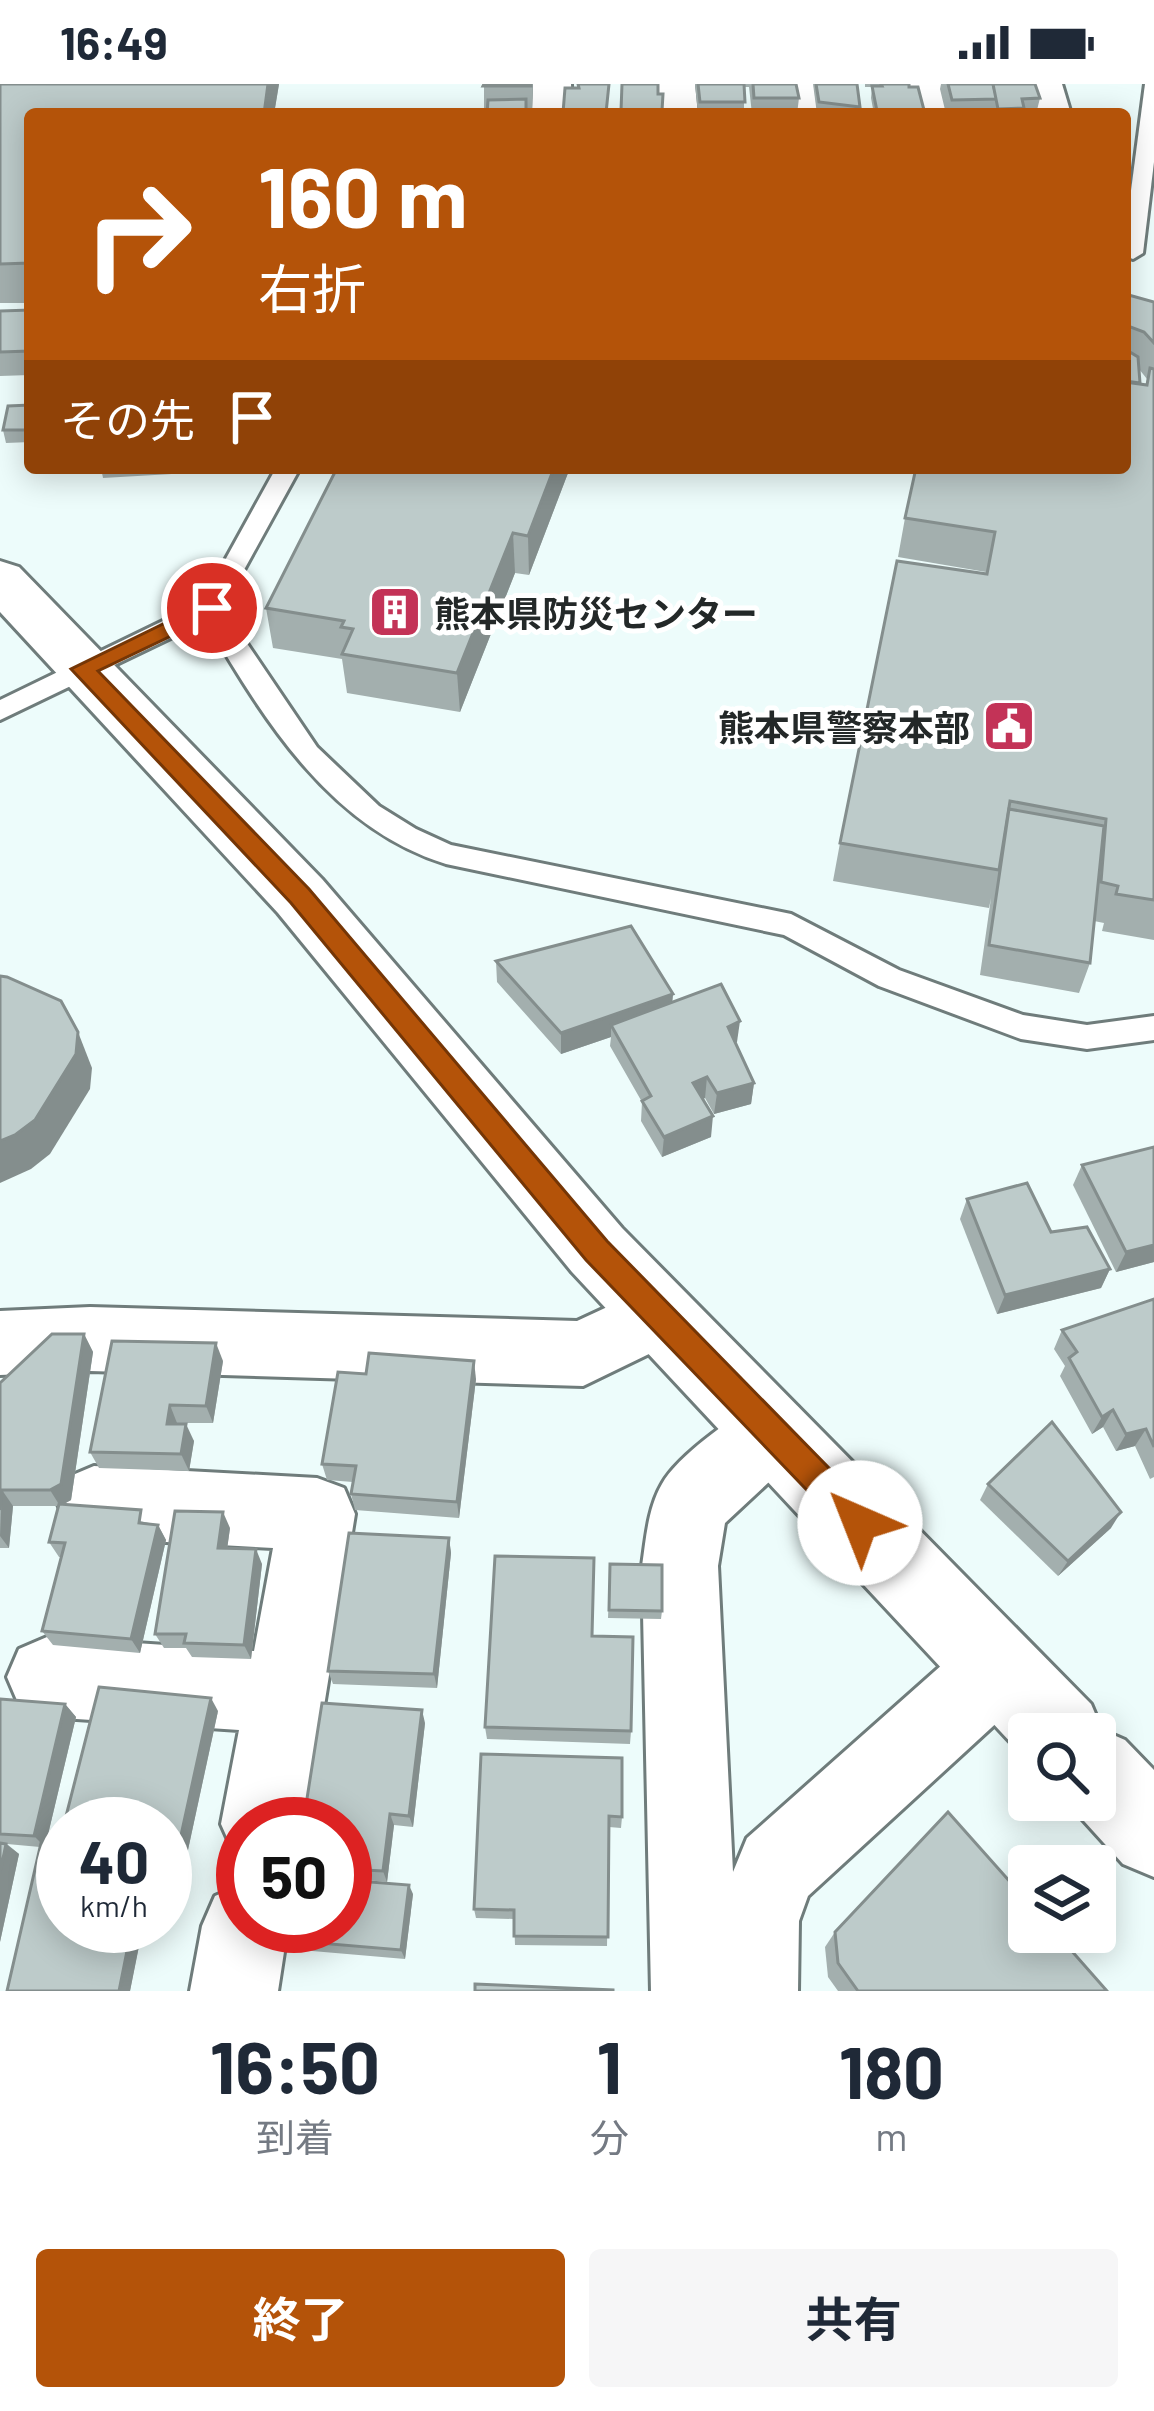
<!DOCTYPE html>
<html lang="ja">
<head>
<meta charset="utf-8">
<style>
	body { margin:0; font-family:Barlow,"Noto Sans JP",sans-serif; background:#f6f6f7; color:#1f2937; height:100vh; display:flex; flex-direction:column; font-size:45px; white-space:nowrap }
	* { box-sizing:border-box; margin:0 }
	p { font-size:39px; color:#747a83 }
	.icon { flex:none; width:66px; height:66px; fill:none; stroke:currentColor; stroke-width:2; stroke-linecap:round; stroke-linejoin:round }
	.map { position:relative; height:1907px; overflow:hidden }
	.panel { display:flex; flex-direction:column; background:#fff; flex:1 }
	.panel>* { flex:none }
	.hud { position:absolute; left:24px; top:24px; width:1107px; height:366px; border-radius:12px; box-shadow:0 6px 30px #0003; background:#b45309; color:#fff; overflow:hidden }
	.fabs { position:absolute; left:1008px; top:1629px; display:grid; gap:24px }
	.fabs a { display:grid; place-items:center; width:108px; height:108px; border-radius:12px; background:#fff; box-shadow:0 6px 30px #0003; font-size:60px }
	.speed { position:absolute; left:36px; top:1713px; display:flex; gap:24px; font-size:60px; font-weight:700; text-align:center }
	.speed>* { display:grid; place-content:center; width:156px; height:156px; border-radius:50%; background:#fff; box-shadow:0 6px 30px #0003; line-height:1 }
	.speed small { font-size:30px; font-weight:400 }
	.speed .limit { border:18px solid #d22; background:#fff; color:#111 }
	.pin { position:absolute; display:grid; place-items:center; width:102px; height:102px; color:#fff; margin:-51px; border:6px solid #fff; border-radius:50%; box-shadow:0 3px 12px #0007 }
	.me { position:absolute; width:132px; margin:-66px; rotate:316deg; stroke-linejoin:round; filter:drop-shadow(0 0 9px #0008) }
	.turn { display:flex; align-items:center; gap:42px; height:252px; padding:0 36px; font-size:54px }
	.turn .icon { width:156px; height:156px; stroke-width:2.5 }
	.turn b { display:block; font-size:84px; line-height:102px }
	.then { display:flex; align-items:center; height:114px; padding:0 36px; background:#0003; gap:24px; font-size:45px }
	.eta { display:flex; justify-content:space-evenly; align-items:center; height:204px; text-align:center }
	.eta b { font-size:72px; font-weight:700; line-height:84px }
	.button { display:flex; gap:24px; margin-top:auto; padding:24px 36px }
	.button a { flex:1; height:138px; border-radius:12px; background:#b45309; color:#fff; font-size:48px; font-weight:700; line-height:138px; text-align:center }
	.button a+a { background:#f6f6f7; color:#1f2937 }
	.status { display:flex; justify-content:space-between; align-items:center; height:84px; padding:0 60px; background:#fff; direction:ltr }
	.status svg { height:33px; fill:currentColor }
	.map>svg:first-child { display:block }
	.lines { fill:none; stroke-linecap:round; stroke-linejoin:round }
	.lane-casing { stroke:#6f7c7b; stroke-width:6 }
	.street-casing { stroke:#6f7c7b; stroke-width:6 }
	.secondary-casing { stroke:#6f7c7b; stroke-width:6 }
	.lane { fill:#fff; fill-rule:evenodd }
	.street { fill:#fff; fill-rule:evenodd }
	.secondary { fill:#fff; fill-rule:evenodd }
	.wall { fill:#a3afae; fill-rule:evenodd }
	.shaded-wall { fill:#848e8d }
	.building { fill:#bdcbca; stroke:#848e8d; stroke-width:3 }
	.route { fill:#b45309; stroke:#753606; stroke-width:3 }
	.labels { text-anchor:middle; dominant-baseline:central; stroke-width:10; stroke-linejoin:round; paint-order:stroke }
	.poi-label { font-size:36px; font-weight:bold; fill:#232828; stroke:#fff; text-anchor:start }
</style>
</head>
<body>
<div class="status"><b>16:49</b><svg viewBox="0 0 49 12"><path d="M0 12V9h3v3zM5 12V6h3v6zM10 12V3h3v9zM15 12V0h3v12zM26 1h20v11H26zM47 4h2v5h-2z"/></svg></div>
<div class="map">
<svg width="1154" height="1907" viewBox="0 0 1154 1907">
	<rect width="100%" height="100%" fill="#edfcfb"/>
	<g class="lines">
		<g class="lane-casing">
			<g id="lane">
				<path d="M1145 0H1154V78L1143 169 1133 175 1125 172V152Z"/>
				<path d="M276 384H300L223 524 317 663 379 722 416 745 451 761 791 830 899 886 1023 931 1087 941 1154 932V956L1087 965 1021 955 879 902 784 851 446 780C330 744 264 636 206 537L0 636V616L202 518Z"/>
			</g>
		</g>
		<g class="street-casing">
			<g id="street">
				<path d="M533 0H571L572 30H532Z"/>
				<path d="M657 0H695L698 30H658Z"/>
				<path d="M782 0H820L826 30H786Z"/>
				<path d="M906 0H944L952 30H912Z"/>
				<path d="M1024 0H1062L1071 30H1031Z"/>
				<path d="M659 1199 684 1209 694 1231 684 1253 583 1302 90 1287 0 1291V1227L90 1223 577 1237Z"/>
				<path d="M772 1313 798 1323 809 1347 798 1371 725 1439 718 1482 733 1788 747 1754 970 1556 998 1544 1026 1556 1038 1584 1026 1612 808 1812 799 1837 798 1907H651L642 1482C646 1455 648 1424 662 1400 678 1371 742 1325 772 1313Z"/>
				<path d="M94 1382 317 1394 344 1404 355 1430 305 1740H243V1773L234 1769 221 1740 239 1646 47 1633 19 1621 7 1593 19 1565 47 1553 254 1567 273 1464 94 1454 68 1443 57 1418 68 1393Z"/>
				<path d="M243 1800V1842H288L278 1907H190L202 1842 215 1812Z"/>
			</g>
		</g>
		<g class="secondary-casing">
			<path id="secondary" d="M0 477 19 483 322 795 622 1144 1091 1620 1102 1646 1125 1656 1154 1686V1793L1123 1780 1065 1716H1095V1650H1029V1678L572 1188 278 829 0 528Z"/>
		</g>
		<use href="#lane" class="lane"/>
		<use href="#street" class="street"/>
		<use href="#secondary" class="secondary"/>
	</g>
	<g class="wall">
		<path d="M0 0H279L274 30H30V219H0Z"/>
		<path d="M484 0H533L532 25H484Z"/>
		<path d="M621 0H659L658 10H663L662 30H621Z"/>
		<path d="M695 0H796L799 14 797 30H752L749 3H744V30H698Z"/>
		<path d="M813 0H857L860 30H817Z"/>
		<path d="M865 0H909L924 26 923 30H874L871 14 872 3H865Z"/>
		<path d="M941 0H1035L1040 14 1037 26H1024L1023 30H942H946L940 5Z"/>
		<path d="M1125 210 1154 218V856L1102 847 1104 839 1094 837 1090 879 1079 909 980 891 991 814 989 824 833 797 840 759 985 490 986 488 898 473 905 434 1125 384ZM1139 285 1147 295 1146 301 1139 300Z"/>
		<path d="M30 226V291L0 292V227Z"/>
		<path d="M30 321V358L6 359 3 346Z"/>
		<path d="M101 384H189V389L103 394Z"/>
		<path d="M568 389 529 491 515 489 460 628 347 609 342 575 273 564 266 524Z"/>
		<path d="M496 877 673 910 672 918 737 958 735 959 754 999 751 1020 714 1030 705 1014 703 1015 711 1053 662 1073 641 1037 642 1018 610 962 611 953 561 970 497 898Z"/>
		<path d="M1082 1081 1154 1178 1116 1188 1073 1101Z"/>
		<path d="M967 1115 1051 1148 1110 1185 1101 1204 997 1230 960 1135Z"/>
		<path d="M1154 1215V1393L1150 1395 1135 1362 1116 1367 1103 1343 1092 1350 1060 1292 1065 1282 1054 1265 1062 1246Z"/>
		<path d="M84 1250 93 1268 71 1416 64 1420 158 1441 166 1456 140 1569 53 1561 42 1547 61 1473H59L49 1458 58 1422H13L9 1464H0V1299Z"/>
		<path d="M223 1277 213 1339H177L194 1357 189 1387 99 1384 90 1368Z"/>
		<path d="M366 1290 476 1295 459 1434 355 1426 351 1410 353 1398 327 1396 322 1380Z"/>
		<path d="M988 1400 1111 1444 1058 1492 980 1416Z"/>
		<path d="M230 1444 227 1465 262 1480 251 1575 192 1573 186 1564H164L155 1550Z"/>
		<path d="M449 1454 451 1469 437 1604 333 1600 328 1587Z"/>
		<path d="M610 1480 662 1527 661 1535 608 1534Z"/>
		<path d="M592 1552 631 1647 630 1660 487 1655 485 1643Z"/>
		<path d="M0 1615 65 1620 76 1633 46 1759 63 1760V1842H143L130 1907H7L40 1763 7 1760 19 1770 0 1858Z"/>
		<path d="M218 1627 186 1775 165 1773V1740Z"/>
		<path d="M425 1639 413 1743 394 1741 387 1798 345 1794V1740Z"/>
		<path d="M481 1670 622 1733 621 1744 609 1743 607 1862 515 1861 514 1835 476 1834 474 1825Z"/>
		<path d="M413 1810 405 1875 289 1865 283 1856Z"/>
		<path d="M835 1848 1107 1907H838L828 1893 825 1863Z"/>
	</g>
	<g class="shaded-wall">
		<path d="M268 0H279L274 30H264Z"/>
		<path d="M554 384H568V389L529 491 528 452Z"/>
		<path d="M513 449 515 489 460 628 457 589Z"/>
		<path d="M673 910 671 932 611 941V953L561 970V949Z"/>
		<path d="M740 937 737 958 725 965 728 943Z"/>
		<path d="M78 948 92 984 90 1005 50 1070 31 1085 0 1099V1057Z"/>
		<path d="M707 993 705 1014 691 1020 693 999Z"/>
		<path d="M754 999 751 1020 714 1030 717 1009Z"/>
		<path d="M713 1032 711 1053 662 1073 664 1053Z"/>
		<path d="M1154 1161V1178L1116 1188 1126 1168Z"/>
		<path d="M1110 1185 1101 1204 997 1230 1005 1211Z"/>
		<path d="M84 1250 93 1268 71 1416 60 1422 50 1406Z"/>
		<path d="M216 1259 223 1277 213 1339 206 1322Z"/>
		<path d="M474 1277 476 1295 459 1434 457 1418Z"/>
		<path d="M170 1321 177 1339 175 1357 167 1340Z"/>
		<path d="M1113 1326 1103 1343 1092 1350 1102 1333Z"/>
		<path d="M186 1340 194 1357 189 1387 181 1370Z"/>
		<path d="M1146 1345 1135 1362 1116 1367 1126 1350Z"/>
		<path d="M2 1406 13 1422 9 1464 0 1452Z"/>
		<path d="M223 1428 230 1444 225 1480 218 1464Z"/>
		<path d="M1121 1428 1111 1444 1058 1492 1068 1477Z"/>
		<path d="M158 1441 166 1456 140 1569 131 1555Z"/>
		<path d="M449 1454 451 1469 437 1604 434 1590Z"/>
		<path d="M256 1465 262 1480 251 1575 244 1561Z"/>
		<path d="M211 1614 218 1627 186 1775 178 1765Z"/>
		<path d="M65 1620 76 1633 45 1763 34 1752Z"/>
		<path d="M422 1626 425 1639 413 1743 409 1732Z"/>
		<path d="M390 1730 394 1741 387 1798 383 1787Z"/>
		<path d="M6 1760 19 1770 0 1858V1789Z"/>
		<path d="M409 1801 413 1810 405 1875 401 1866Z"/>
		<path d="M132 1842H143L130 1907H119Z"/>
	</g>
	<g class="building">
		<path d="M0 0H268L264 30H30V179L0 180Z"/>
		<path d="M484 0H531V2H483Z"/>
		<path d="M578 0H609L606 29H563L565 4H579Z"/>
		<path d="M622 0H658V10H663L662 27H621Z"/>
		<path d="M698 0H744L745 18H700Z"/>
		<path d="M753 0H796L799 14H754Z"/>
		<path d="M816 0H857L860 23 819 18Z"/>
		<path d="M881 0H909V3H918L924 26 877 27 872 2H882Z"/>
		<path d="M948 0H993L997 15 952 16Z"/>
		<path d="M993 0H1035L1040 14 1022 15 1024 24 998 25Z"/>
		<path d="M526 15V30H487L488 16Z"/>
		<path d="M1125 210 1154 218V259L1144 248 1125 241Z"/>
		<path d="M30 226V267L0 268V227Z"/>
		<path d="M1125 265 1138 273 1140 299 1125 297Z"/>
		<path d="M1150 284 1154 285V816L1116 810 1118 802 1101 798 1106 735 1010 717 999 786 840 759 897 477 987 490 995 448 905 434 916 384H1125V298L1147 301Z"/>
		<path d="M30 321V346H3L8 322Z"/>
		<path d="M337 384H554L528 452 513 449 457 589 342 570 353 545 341 543 344 537 266 524Z"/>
		<path d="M1009 725 1104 742 1090 879 989 861Z"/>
		<path d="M631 842 673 910 561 949 496 877Z"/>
		<path d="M0 892 7 893 61 917 78 948 76 970 35 1036 15 1051 0 1057Z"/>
		<path d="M721 900 740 937 728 943 754 999 717 1009 707 993 693 999 713 1032 664 1053 642 1017 651 1012 611 941Z"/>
		<path d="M1154 1063V1161L1126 1168 1082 1081Z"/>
		<path d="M1027 1099 1051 1148 1087 1143 1110 1185 1005 1211 967 1115Z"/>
		<path d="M1154 1215V1363L1146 1345 1126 1350 1113 1326 1102 1333 1069 1274 1077 1268 1062 1246Z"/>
		<path d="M52 1250H84L61 1400 50 1406H2L0 1426V1299Z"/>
		<path d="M112 1257 216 1259 206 1322 170 1321 167 1340H186L181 1370 90 1368Z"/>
		<path d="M369 1269 474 1277 457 1418 351 1410 356 1382 322 1380 338 1288 366 1290Z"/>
		<path d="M1052 1338 1121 1428 1068 1477 988 1400Z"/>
		<path d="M59 1420 141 1426 139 1439 158 1441 131 1555 42 1547 65 1459 49 1458Z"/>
		<path d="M175 1427 223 1428 218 1464 256 1465 244 1561 184 1559 186 1550H155Z"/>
		<path d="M349 1449 449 1454 434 1590 328 1587Z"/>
		<path d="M495 1472 594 1474 592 1552 633 1553 631 1647 485 1643Z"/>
		<path d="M610 1480 662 1481V1527L609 1526Z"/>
		<path d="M99 1603 211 1614 178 1765 165 1763V1740H64Z"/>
		<path d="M0 1615 65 1620 34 1752 0 1750Z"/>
		<path d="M322 1619 422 1626 409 1732 390 1730 383 1787 345 1785V1740H303Z"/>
		<path d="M481 1670 622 1674V1733L609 1732 608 1853 514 1852V1826L474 1825Z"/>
		<path d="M948 1728 1029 1819V1848H1055L1107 1907H858L838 1879 835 1848Z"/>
		<path d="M0 1759 6 1760 0 1789Z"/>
		<path d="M41 1759 63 1760V1842H132L119 1907H7Z"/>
		<path d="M345 1796 409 1801 401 1866 283 1856 285 1842H345Z"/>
		<path d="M475 1900 613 1906V1907H475Z"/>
	</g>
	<path class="route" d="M212 516 219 518V529L98 587 309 805 607 1157 872 1428 876 1439 872 1450 860 1455 849 1450 586 1176 291 819 71 585Z"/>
	<defs>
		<g id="building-square" transform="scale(2.7)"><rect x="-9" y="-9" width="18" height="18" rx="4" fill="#c33357" stroke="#fff"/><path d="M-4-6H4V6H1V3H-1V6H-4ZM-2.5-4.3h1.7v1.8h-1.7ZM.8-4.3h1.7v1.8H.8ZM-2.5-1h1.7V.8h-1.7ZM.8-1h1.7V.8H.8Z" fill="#fff"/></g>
		<g id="civic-square" transform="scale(2.7)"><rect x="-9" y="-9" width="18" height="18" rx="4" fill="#c33357" stroke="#fff"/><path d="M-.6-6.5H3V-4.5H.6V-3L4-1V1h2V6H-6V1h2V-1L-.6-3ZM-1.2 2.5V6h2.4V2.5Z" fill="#fff"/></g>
	</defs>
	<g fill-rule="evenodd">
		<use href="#building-square" x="395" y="528"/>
		<use href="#civic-square" x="1009" y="642"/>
	</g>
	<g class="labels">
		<g class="poi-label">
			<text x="434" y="528">熊本県防災センター</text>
			<text x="970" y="642" text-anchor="end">熊本県警察本部</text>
		</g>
	</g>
</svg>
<div class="fabs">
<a><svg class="icon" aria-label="search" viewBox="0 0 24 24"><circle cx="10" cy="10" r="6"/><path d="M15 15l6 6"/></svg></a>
<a><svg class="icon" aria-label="layers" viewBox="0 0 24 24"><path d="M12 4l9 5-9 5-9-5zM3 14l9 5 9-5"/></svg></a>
</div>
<div class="speed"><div>40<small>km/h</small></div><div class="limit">50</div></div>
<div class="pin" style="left:212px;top:524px;background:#d93025"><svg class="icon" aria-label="arrive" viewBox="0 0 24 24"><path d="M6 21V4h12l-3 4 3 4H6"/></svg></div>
<svg class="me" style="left:860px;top:1439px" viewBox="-20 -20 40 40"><circle r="19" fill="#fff"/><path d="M0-13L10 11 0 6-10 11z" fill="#b45309"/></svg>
<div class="hud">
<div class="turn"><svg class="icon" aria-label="right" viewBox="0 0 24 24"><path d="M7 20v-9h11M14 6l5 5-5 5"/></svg><div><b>160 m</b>右折</div></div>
<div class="then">その先<svg class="icon" aria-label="arrive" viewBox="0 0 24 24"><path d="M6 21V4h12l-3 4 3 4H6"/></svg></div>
</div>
</div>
<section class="panel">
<div class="eta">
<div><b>16:50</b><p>到着</p></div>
<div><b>1</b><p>分</p></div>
<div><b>180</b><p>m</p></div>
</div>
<div class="button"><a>終了</a><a>共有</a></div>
</section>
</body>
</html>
